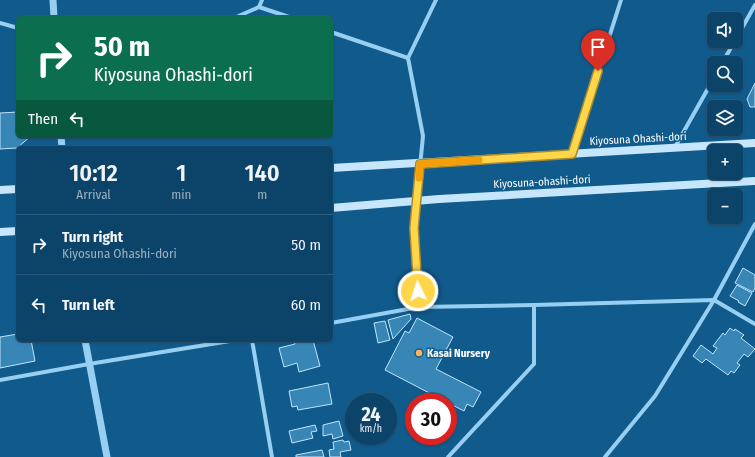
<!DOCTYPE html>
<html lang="en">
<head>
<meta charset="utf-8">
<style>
	body { margin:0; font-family:"Fira Sans Condensed",sans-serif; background:#154b6f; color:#f1f3f6; height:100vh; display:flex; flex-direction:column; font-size:15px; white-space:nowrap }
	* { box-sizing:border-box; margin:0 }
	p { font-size:13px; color:#9ab0c0 }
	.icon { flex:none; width:22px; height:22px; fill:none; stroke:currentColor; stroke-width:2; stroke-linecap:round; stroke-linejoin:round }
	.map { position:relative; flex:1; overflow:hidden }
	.details { position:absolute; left:16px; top:146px; width:317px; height:196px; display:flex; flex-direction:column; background:#0c4469; border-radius:6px; box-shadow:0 1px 3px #0004,0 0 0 1px #2c5c7d }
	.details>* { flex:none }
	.top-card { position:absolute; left:16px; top:16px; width:317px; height:122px; border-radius:6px; box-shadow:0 1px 3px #0004,0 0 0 1px #2c5c7d; background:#0b6e4f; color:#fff; overflow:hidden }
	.buttons { position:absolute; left:707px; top:12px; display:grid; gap:8px }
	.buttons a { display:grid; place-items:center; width:36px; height:36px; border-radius:6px; background:#0c4469; box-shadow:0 1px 3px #0004,0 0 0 1px #2c5c7d; font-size:20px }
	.speed { position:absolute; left:345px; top:393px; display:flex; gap:8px; font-size:20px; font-weight:700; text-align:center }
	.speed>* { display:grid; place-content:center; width:52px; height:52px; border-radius:50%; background:#0c4469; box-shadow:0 1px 3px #0004,0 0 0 1px #2c5c7d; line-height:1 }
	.speed small { font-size:10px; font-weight:400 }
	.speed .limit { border:6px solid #d22; background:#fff; color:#111 }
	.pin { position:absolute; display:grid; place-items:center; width:34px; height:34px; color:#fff; margin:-41px -17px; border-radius:50% 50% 50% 0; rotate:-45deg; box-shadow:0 0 4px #0007 }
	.pin .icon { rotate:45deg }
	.me { position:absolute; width:44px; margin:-22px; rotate:356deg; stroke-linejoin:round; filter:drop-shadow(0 0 3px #0008) }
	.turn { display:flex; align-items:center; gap:14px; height:84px; padding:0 12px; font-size:18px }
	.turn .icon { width:52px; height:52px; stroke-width:2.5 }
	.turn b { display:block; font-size:28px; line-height:34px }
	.then { display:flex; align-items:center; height:38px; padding:0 12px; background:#0003; gap:8px; font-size:15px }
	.eta { display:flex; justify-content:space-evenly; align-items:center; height:68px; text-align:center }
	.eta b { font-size:24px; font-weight:600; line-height:28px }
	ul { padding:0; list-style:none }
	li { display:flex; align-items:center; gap:12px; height:60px; padding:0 12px; border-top:1px solid #2c5c7d }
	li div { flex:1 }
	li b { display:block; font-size:15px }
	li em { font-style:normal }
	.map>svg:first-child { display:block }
	.building { fill:#3886b6; stroke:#bee5fd }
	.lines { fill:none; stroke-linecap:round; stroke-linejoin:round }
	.minor { stroke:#97cff2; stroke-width:4 }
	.tertiary { stroke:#97cff2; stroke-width:7 }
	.secondary { stroke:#c6e6fc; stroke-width:8 }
	.route-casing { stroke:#a68a30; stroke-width:10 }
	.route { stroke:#ffd54a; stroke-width:7 }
	.slow { stroke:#f59e0b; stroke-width:7 }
	.poi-dot { fill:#ffb358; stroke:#105b8c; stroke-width:1.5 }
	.labels { text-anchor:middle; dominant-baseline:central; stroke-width:3; stroke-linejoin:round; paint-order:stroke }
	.street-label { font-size:11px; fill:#fff; stroke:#105b8c }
	.poi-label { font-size:11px; font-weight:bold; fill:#fff; stroke:#105b8c; text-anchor:start }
</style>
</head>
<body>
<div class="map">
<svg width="755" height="457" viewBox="0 0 755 457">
	<rect width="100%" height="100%" fill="#105b8c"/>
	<g class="building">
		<path d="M755 83V107H750L747 99Z"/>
		<path d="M18 112V136H31L17 148 0 149V113Z"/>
		<path d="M743 268 755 275V288L753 292 735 283Z"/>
		<path d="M737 285 752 293 745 306 738 302 739 301 730 296Z"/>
		<path d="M410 314 411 319 393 339 388 320Z"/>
		<path d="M417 318 453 337 436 369 481 392 473 407 467 404 464 411 385 370 405 331 409 333Z"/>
		<path d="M385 321 390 340 378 343 374 323Z"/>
		<path d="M730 328 734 331 735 329 744 335 741 338 755 349 748 357 744 354 737 363 740 365 734 373 731 371 728 375 706 359 702 363 693 356 701 345 713 354 717 348 713 346 723 333 725 335Z"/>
		<path d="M18 334V340H31L35 361 0 368V337Z"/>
		<path d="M313 340 320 366 299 372 297 363 284 367 279 348 295 344 294 341Z"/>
		<path d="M328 383 332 404 298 410 297 406 292 407 289 391Z"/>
		<path d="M339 421 343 436 333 439 332 434 323 436V425Z"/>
		<path d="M315 425 317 431 311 432 313 438 292 443 289 431Z"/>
		<path d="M343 440 344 442 349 441 351 450 340 452 341 457H330L329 450 334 449 333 442Z"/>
		<path d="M322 450 324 457H296V455Z"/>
	</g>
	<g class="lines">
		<g class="minor">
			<path d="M259 7 292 18"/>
			<path d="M234 18 259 7 262 0"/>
			<path d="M0 23 18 28"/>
			<path d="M331 32 408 58"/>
			<path d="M736 39 755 5"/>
			<path d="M722 63 735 41"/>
			<path d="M675 147 714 78"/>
			<path d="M572 154 621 0"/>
			<path d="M419 307 414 228 423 136 408 58 436 0"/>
			<path d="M331 323 419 307 534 305 714 300 755 324"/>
			<path d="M252 340 272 457"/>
			<path d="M0 380 89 364 236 340"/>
			<path d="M448 457 534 364V305"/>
			<path d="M605 457 655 396 714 300 755 224"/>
		</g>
		<g class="tertiary">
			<path d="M53 0 54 18"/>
			<path d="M61 136 62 148"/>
			<path d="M85 340 107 457"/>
		</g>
		<g class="secondary">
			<path d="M331 168 755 143"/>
			<path d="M0 190 18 189"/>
			<path d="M331 208 439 199 755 181"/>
			<path d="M0 232 18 231"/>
		</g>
	</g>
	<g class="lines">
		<g class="route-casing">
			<path id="route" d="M418 291 414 228 420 164 572 154 598 71"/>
		</g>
		<use href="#route" class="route"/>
		<path class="slow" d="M419 178 420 164 479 160"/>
	</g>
	<circle class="poi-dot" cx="419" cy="353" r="4"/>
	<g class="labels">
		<g class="street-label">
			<text transform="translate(638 139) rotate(-3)">Kiyosuna Ohashi-dori</text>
			<text transform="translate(542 182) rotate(-3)">Kiyosuna-ohashi-dori</text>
		</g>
		<g class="poi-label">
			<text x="427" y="353">Kasai Nursery</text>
		</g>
	</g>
</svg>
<div class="buttons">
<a><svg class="icon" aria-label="sound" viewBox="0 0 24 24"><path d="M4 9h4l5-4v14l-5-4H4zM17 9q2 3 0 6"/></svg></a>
<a><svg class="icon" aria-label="search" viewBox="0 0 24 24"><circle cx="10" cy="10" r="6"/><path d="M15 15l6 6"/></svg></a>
<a><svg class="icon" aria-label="layers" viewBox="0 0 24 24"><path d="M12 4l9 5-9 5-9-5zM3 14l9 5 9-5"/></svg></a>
<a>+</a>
<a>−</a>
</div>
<div class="speed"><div>24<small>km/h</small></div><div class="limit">30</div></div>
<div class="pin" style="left:598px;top:71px;background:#d93025"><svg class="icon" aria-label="arrive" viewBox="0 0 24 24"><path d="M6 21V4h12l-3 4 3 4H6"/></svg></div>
<svg class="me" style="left:418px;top:291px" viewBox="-20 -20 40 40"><circle r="17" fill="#ffd54a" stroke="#fff" stroke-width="3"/><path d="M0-11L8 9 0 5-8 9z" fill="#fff"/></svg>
<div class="top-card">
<div class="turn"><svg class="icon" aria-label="right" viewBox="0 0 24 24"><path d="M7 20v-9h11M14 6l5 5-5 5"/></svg><div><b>50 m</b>Kiyosuna Ohashi-dori</div></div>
<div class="then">Then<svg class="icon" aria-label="left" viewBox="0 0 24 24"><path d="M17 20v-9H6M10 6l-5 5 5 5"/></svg></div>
</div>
<section class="details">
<div class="eta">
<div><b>10:12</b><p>Arrival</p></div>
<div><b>1</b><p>min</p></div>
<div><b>140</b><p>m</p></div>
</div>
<ul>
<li><svg class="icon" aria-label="right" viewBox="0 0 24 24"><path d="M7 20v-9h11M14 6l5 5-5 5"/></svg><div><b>Turn right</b><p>Kiyosuna Ohashi-dori</p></div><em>50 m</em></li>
<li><svg class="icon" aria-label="left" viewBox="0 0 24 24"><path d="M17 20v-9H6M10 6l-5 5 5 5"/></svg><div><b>Turn left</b></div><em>60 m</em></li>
</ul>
</section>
</div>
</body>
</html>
